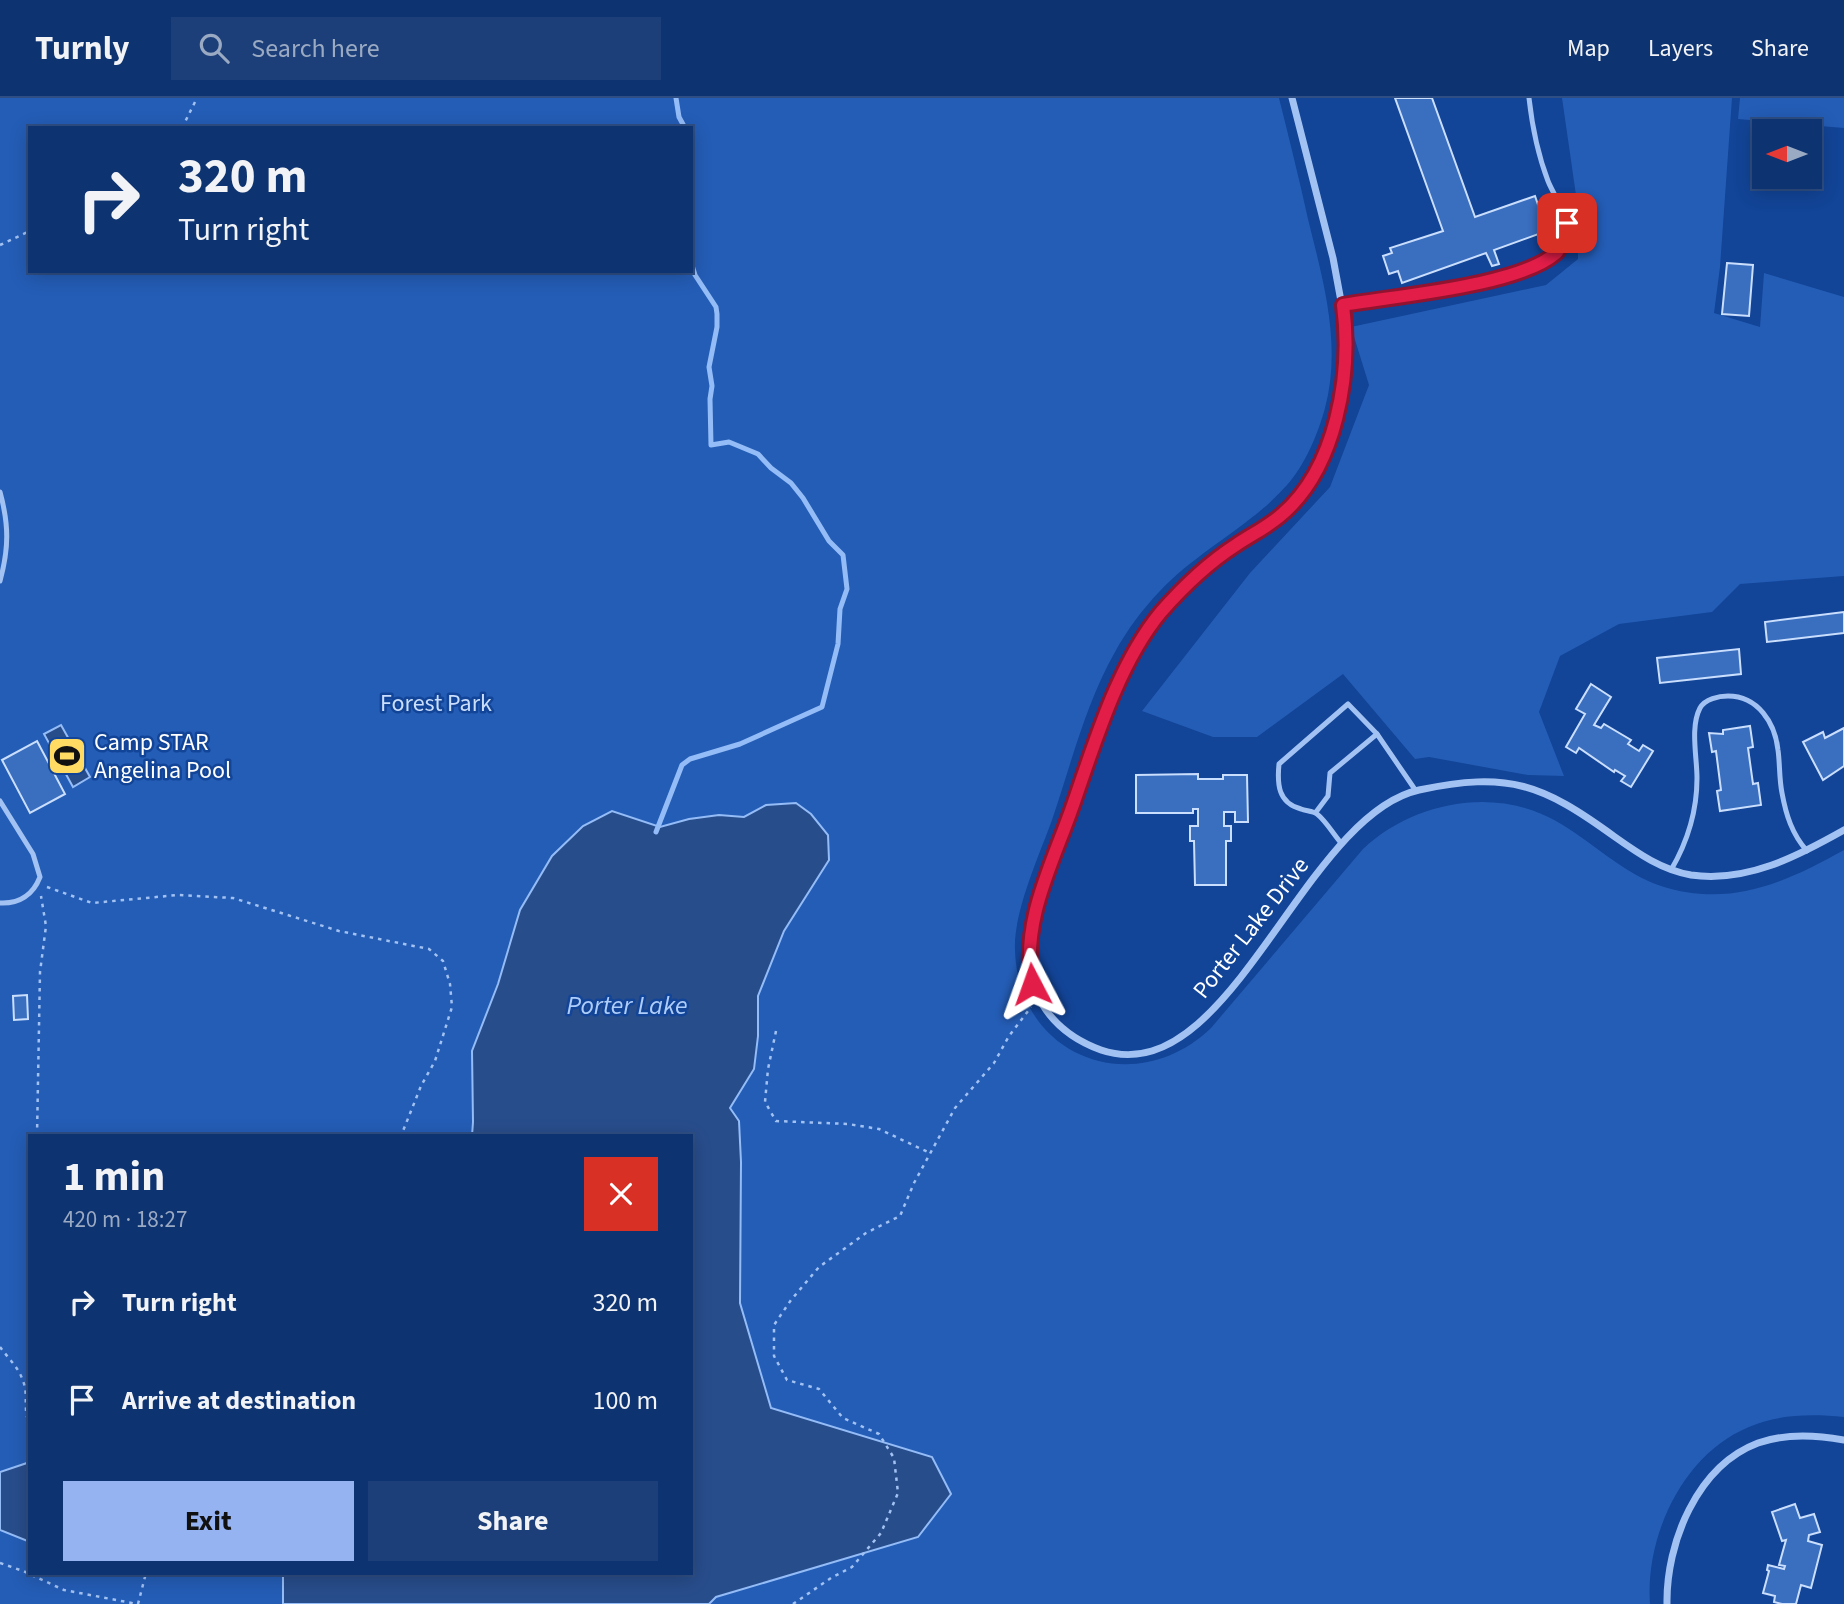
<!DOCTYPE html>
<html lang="en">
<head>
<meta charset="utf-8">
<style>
	body { margin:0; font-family:"Source Sans 3",sans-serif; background:#1c3f79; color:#f1f3f6; height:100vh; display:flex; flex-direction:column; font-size:26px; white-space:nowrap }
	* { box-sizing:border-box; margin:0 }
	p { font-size:23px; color:#9baac3 }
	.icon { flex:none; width:38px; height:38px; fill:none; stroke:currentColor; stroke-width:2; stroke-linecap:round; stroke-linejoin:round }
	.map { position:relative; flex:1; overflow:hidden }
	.panel { position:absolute; left:28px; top:1036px; width:665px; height:441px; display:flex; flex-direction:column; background:#0e3371; border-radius:0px; box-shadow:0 4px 18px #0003,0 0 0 2px #2e4e84 }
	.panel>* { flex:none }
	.guide { position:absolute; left:28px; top:28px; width:665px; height:147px; border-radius:0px; box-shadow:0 4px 18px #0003,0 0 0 2px #2e4e84; background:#0e3371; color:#f1f3f6; overflow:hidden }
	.needle { width:46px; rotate:270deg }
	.tools { position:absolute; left:1752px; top:21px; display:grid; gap:14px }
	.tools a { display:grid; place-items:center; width:70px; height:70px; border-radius:0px; background:#0e3371; box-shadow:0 4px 18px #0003,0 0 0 2px #2e4e84; font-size:35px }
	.pin { position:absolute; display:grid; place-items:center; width:60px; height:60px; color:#fff; margin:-30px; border-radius:14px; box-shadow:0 4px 10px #0006 }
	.me { position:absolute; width:77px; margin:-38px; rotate:356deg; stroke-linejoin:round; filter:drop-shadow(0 0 5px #0008) }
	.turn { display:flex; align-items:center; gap:24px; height:147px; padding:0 35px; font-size:32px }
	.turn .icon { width:91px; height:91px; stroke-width:2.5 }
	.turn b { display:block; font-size:49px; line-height:60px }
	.round { display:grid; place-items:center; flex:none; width:74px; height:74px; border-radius:0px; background:#1c3f79 }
	.summary { display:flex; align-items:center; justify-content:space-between; height:119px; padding:0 35px }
	h1 { font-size:42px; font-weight:700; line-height:52px }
	.action { display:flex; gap:14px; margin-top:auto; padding:14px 35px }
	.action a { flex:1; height:80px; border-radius:0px; background:#95b2f1; color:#111; font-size:28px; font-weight:700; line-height:80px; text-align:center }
	.action a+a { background:#1c3f79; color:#f1f3f6 }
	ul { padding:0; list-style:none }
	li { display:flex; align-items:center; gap:21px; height:98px; padding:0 35px }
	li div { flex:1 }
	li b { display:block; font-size:26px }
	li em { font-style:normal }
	header { display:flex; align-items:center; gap:42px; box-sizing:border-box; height:98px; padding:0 35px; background:#0e3371; border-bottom:2px solid #2e4e84 }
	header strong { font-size:33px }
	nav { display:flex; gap:38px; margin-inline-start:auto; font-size:24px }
	.search { width:490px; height:63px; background:#1c3f79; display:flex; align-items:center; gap:18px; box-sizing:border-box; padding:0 24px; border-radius:0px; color:#9baac3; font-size:26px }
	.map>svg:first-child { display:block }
	.green { fill:#245db6; fill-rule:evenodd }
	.water { fill:#284d8b; stroke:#94bcf7; stroke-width:2 }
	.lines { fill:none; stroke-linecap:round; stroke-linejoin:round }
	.stream { stroke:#94bcf7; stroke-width:5 }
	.building { fill:#3a6ebf; stroke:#cadefd; stroke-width:2 }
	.path { stroke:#a2c2f3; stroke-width:2.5; stroke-dasharray:3.5 5; stroke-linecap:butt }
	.service { stroke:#a2c2f3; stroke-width:5 }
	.minor { stroke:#a2c2f3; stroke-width:7 }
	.route-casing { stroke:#92132f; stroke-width:18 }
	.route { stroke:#e11d48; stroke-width:12 }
	.labels { text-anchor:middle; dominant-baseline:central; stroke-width:5; stroke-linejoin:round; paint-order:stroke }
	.park-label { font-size:24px; fill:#cadefd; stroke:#124497 }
	.poi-label { font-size:24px; fill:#fff; stroke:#124497; text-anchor:start }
	.street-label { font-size:24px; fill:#fff; stroke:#124497 }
	.water-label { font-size:26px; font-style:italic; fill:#aecdfa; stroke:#124497 }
</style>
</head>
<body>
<header>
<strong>Turnly</strong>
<div class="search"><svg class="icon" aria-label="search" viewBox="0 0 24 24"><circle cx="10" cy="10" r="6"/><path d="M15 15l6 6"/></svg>Search here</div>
<nav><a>Map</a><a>Layers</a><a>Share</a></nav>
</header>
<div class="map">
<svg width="1844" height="1506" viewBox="0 0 1844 1506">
	<rect width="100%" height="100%" fill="#124497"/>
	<g class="green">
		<path d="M0 0H1279C1289 40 1299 80 1308 121 1323 182 1342 246 1325 310 1318 336 1305 367 1287 387 1250 429 1197 453 1159 494 1142 512 1127 532 1115 554 1086 605 1071 666 1052 722 1039 758 1013 815 1015 852 1018 960 1135 1003 1211 930L1363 751C1413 704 1495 688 1556 723 1590 742 1624 776 1661 788 1729 810 1785 785 1844 752V1319C1811 1316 1780 1316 1749 1329 1683 1356 1645 1438 1650 1506H0ZM30 30H691V173H30ZM30 1038H691V1475H30Z"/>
		<path d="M1562 0H1732L1720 169 1714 215 1760 229 1764 175 1844 199V478L1740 486 1712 514 1619 526 1560 558 1539 614 1564 678 1528 677 1429 659 1415 661 1343 576 1257 639H1213L1142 613 1250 475 1330 389 1369 287 1351 229 1546 187 1578 161V111Z"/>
		<path d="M1740 0H1844V30L1738 21Z"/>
	</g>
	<g class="water">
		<path d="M61 627 90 679 73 689 44 636Z"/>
		<path d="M796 705 811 716 828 737 829 762 784 833 758 898V938L754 971 730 1010 739 1023 741 1064 740 1205 771 1310 932 1359 951 1396 918 1439 716 1499 709 1506H283V1475H691V1038H472L473 1024 472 953 498 886 520 812 552 758 583 728 612 713 660 729 689 721 719 717 744 719 766 707Z"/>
		<path d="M30 1364V1444L0 1432V1374Z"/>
	</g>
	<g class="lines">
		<g class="stream">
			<path d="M676 0 679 19 685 30"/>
			<path d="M691 47V56"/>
			<path d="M656 734 682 667 690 661 740 646 822 609 838 546 840 511 847 491 843 457 829 443 803 400 791 385 771 370 758 356 729 344 711 347 710 301 712 288 709 269 717 229V216L716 209 695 177 691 164"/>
		</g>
	</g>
	<g class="building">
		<path d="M1395 0H1432L1475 119 1535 98 1547 133 1494 152 1499 166 1492 168 1486 155 1402 185 1398 173 1389 176 1383 158 1392 155 1390 150 1443 133Z"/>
		<path d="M1727 165 1753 167 1749 218 1722 216Z"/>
		<path d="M1844 514V535L1767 544 1765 524Z"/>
		<path d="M1739 551 1741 576 1660 585 1657 560Z"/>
		<path d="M1591 586 1611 599 1594 627 1601 630 1604 626 1631 642 1628 646 1639 653 1643 647 1653 653 1631 689 1621 683 1625 678 1615 672 1614 674 1579 650 1576 655 1566 649 1585 616 1576 611Z"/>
		<path d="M1750 628 1753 649 1748 650 1753 686 1758 685 1761 707 1720 713 1717 693 1721 692 1716 653 1712 654 1709 635 1723 636V632Z"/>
		<path d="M1844 630V668L1823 682 1803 644 1823 634 1825 640Z"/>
		<path d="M37 643 65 696 30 715 2 662Z"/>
		<path d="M1198 676V681H1223V677H1247L1248 724H1235V714H1224V728H1231V743H1226V787H1195L1194 743H1190V728H1198V711H1193V715H1136V677Z"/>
		<path d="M27 897 28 921 14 922 13 898Z"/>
		<path d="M1795 1406 1800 1420 1814 1416 1820 1434 1809 1437 1808 1443 1822 1447 1811 1490 1801 1487 1796 1506H1782L1774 1504 1775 1498 1763 1495 1769 1473 1767 1472 1768 1467 1784 1471 1785 1468 1779 1467 1786 1442 1782 1443 1772 1414Z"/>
	</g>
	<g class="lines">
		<g class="path">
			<path d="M182 30 197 0"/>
			<path d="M0 147 30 133"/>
			<path d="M47 789 92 805 178 797 233 800 339 833 429 851 443 863 450 886 452 909 435 963 421 988 401 1038"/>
			<path d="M776 933 768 971 765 1004 776 1023 848 1026 879 1031 930 1055"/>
			<path d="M37 1038 40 874 46 828 41 798"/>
			<path d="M0 1249C8 1260 19 1270 23 1283 29 1298 22 1311 30 1327"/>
			<path d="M0 1465 23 1473 64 1492 137 1506"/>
			<path d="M138 1506 146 1475"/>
			<path d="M793 1506 831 1480 852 1469 881 1435 898 1395 894 1360 879 1336 843 1320 819 1291 787 1282 774 1258V1227L791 1202 819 1169 866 1135 900 1118 914 1085 955 1010 994 965 1009 938 1031 909"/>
		</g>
		<g class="service">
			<path d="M1343 207C1399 198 1512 189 1554 156 1562 149 1567 137 1566 127 1566 113 1553 96 1548 83 1538 57 1532 27 1529 0"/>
			<path d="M0 394C9 427 9 450 0 483"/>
			<path d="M1377 636 1416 693"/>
			<path d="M0 703 33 756 40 779C33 797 19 806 0 805"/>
			<path d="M1316 714 1328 698 1330 675 1377 636 1348 606 1279 666C1277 686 1278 705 1301 711 1306 713 1313 713 1317 716 1326 723 1334 737 1342 746"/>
			<path d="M1671 772C1688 743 1697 714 1697 680 1697 659 1690 629 1700 610 1705 601 1719 598 1728 598 1758 598 1775 625 1778 652 1780 666 1779 680 1782 695 1786 717 1792 736 1807 753"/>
		</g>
		<g class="minor">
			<path d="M1292 0 1333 160 1346 230V270L1341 300 1331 337 1312 378 1294 404 1267 428 1234 448 1198 476 1182 491 1149 530 1138 548 1101 627 1038 802C1031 836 1022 874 1042 906 1056 929 1076 943 1101 952 1229 996 1302 718 1419 692 1509 673 1542 686 1615 739 1639 756 1662 772 1691 777 1747 785 1798 758 1844 732"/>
			<path d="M1667 1506C1666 1445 1697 1368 1758 1345 1786 1335 1816 1337 1844 1342"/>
		</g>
	</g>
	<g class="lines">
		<g class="route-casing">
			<path id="route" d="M1032 886C1021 822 1053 765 1073 707 1095 644 1118 566 1161 514 1183 489 1208 465 1236 447 1251 437 1267 429 1280 418 1337 371 1352 275 1343 207 1394 198 1519 188 1556 155 1564 147 1565 136 1567 125"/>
		</g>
		<use href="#route" class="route"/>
	</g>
	<defs>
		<g id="stadium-square" transform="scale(2.0125)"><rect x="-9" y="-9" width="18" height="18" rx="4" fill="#ffdb64" stroke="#124497"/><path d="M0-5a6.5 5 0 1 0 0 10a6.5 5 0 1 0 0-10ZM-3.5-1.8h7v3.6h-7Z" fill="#111"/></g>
	</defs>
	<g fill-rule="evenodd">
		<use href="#stadium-square" x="67" y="658"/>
	</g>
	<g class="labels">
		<g class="park-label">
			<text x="436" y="605">Forest Park</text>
		</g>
		<g class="poi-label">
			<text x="94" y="644">Camp STAR<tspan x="94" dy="28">Angelina Pool</tspan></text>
		</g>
		<g class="street-label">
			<text transform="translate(1251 830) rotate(-52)">Porter Lake Drive</text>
		</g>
		<g class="water-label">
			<text x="627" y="907">Porter Lake</text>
		</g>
	</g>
</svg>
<div class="tools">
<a><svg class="needle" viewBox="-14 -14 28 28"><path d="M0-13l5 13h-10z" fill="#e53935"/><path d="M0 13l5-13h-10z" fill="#9baac3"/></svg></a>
</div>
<div class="pin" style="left:1567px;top:125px;background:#d93025"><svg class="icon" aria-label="arrive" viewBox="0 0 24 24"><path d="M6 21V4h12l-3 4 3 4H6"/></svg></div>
<svg class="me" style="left:1032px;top:886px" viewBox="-20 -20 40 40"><path d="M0-17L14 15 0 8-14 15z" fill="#e11d48" stroke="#fff" stroke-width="4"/></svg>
<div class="guide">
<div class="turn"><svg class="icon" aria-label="right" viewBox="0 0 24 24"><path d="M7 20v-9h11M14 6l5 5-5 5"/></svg><div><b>320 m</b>Turn right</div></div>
</div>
<section class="panel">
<div class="summary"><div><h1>1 min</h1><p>420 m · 18:27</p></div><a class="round" style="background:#d93025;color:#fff"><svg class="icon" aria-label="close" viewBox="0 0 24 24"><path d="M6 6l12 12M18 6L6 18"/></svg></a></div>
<ul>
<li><svg class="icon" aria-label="right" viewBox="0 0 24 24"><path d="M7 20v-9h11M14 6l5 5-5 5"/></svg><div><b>Turn right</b></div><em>320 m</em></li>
<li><svg class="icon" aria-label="arrive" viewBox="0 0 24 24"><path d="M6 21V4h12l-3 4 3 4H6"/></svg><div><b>Arrive at destination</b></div><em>100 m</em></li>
</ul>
<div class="action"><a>Exit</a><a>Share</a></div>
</section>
</div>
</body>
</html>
